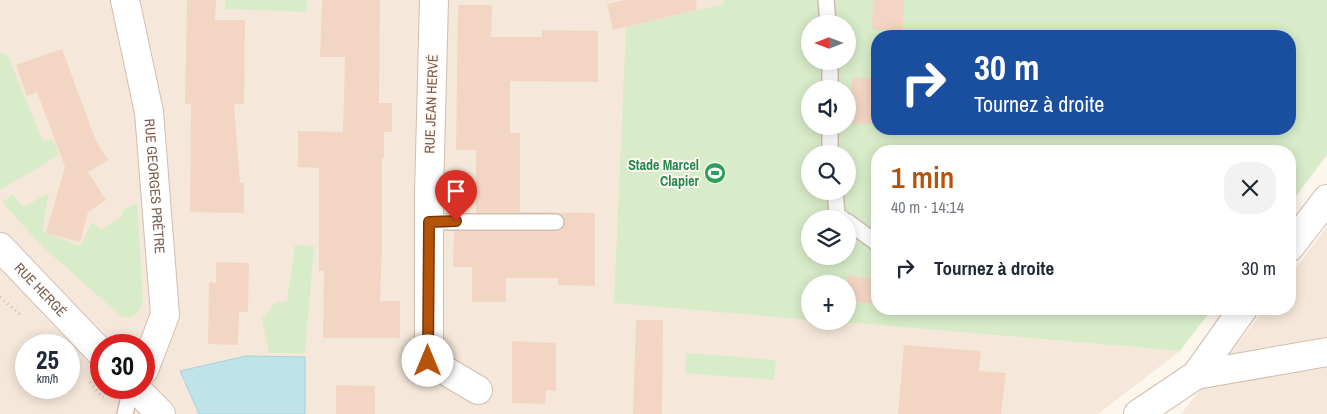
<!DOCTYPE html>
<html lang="fr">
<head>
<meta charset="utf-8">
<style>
	body { margin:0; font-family:"Archivo Narrow",sans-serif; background:#f2f2f3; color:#1f2937; height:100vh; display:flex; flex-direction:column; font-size:19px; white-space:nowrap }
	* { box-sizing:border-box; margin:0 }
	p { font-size:16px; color:#747a83 }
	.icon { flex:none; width:28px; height:28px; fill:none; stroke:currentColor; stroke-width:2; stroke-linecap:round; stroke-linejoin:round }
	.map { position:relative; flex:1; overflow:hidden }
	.details { position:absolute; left:871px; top:145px; width:425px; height:170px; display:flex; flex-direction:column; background:#fff; border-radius:20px; box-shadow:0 2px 12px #0003 }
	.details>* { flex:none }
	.banner { position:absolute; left:871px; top:30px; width:425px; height:105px; border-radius:20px; box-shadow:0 2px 12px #0003; background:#1a4fa0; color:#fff; overflow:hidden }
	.needle { width:32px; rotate:270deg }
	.tools { position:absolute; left:801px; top:15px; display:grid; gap:10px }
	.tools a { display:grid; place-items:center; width:55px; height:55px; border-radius:50%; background:#fff; box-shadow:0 2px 12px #0003; font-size:25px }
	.speed { position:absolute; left:15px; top:334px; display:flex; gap:10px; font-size:25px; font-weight:700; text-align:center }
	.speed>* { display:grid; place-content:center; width:65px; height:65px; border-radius:50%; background:#fff; box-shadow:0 2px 12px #0003; line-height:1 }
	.speed small { font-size:12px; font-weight:400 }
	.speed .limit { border:8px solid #d22; background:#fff; color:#111 }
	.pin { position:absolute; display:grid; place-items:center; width:42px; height:42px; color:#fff; margin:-51px -21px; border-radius:50% 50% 50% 0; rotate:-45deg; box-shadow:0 0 5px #0007 }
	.pin .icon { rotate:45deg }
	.me { position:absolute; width:55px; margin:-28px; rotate:0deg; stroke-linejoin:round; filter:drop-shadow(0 0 4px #0008) }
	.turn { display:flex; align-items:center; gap:18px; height:105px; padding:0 20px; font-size:22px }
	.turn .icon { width:65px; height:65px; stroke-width:2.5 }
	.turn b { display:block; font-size:35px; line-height:42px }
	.round { display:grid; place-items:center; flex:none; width:52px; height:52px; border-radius:20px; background:#f2f2f3 }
	.head { display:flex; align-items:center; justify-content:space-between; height:85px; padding:0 20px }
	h1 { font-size:30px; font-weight:600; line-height:38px; color:#b45309 }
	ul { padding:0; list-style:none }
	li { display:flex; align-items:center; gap:15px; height:75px; padding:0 20px }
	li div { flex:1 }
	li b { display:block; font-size:19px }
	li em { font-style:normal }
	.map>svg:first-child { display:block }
	.residential { fill:#f5e8da; fill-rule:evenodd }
	.green { fill:#d8ecc9; fill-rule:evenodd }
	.water { fill:#bfe3e8; stroke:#a5d3da }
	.building { fill:#f3d5c3 }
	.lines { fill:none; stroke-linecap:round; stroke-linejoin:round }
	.service-casing { stroke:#d1beb0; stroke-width:18 }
	.minor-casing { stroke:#d1beb0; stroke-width:30 }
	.path { stroke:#d9b8a5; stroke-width:3; stroke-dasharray:1 4; stroke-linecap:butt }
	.service { stroke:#fff; stroke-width:15 }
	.minor { stroke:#fff; stroke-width:28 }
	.route-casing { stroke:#753606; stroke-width:12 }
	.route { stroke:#b45309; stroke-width:9 }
	.labels { text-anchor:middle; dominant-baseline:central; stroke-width:4; stroke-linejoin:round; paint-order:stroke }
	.street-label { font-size:14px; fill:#7a5c4d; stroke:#fffaf3 }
	.leisure-label { font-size:14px; font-weight:bold; fill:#27864d; stroke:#fffaf3; text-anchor:end }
</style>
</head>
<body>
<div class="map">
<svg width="1327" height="414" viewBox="0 0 1327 414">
	<rect width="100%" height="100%" fill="#fdf6ec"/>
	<g class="residential">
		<path d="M0 0H724L810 321H831L1180 351 1098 414H0ZM26 345H69V388H26ZM101 345H144V388H101Z"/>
		<path d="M1327 226V414H1181L1265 309H1290V276Z"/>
	</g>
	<g class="green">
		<path d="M225 0H307V12L225 9Z"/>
		<path d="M724 0H1327V155L1290 204V151H878V309H1212L1180 351 830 321H848V284H810V320L614 303 626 27 724 4ZM810 24H848V61H810ZM878 36H1290V129H878ZM810 89H848V126H810ZM810 154H848V191H810ZM810 219H848V256H810Z"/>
		<path d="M0 52 8 56 43 142 52 138 59 155 2 189 0 187Z"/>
		<path d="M49 193 42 231 80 246 92 222 101 230 121 217 124 209 137 203 143 301C138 314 137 318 122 317L42 246 2 202 13 195 23 207Z"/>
		<path d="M295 245 314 246 305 353H269L262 319 275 303 287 301Z"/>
		<path d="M686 353 776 360 774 380 685 373Z"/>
	</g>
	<path class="water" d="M246 356 305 357V414H199L180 371Z"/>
	<g class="building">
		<path d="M187 0H216L215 20H245L244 104H234L240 183H244V213L190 212 191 104H185Z"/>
		<path d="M322 0H380L379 103H392V132H384V158H382V244L380 301H400V338H323L324 271H319V168L298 167V131L343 132 345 57H320Z"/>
		<path d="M625 0H696L697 10 613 30 607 4Z"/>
		<path d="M873 0H904L903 31 872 29Z"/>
		<path d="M458 5H492L491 37H542V30L598 31V82L510 81V133H520V212L595 213V286L558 285V278H506V302H472V267H453L454 231H556L561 230 565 222 564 217 556 213H476V150H456Z"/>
		<path d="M62 49 96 141 108 160 88 172 106 200 88 212 80 242 46 233 65 167 37 92 27 96 16 65Z"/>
		<rect x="852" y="78" width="26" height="46"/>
		<path d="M216 262 249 263 248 312H239L238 345 208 344 209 282 216 283Z"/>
		<path d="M848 276 876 278 875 304 848 301Z"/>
		<path d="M636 320H663L662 414H633Z"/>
		<path d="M512 341 556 343V391L546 390 545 404 512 403Z"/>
		<path d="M904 345 981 351 979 371 1006 373 1001 414H898Z"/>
		<path d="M336 385 375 386V414H336Z"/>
	</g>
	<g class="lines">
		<g class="service-casing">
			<g id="service">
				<path d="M826 0 828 24"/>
				<path d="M830 89V61"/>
				<path d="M830 126V154"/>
				<path d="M835 191 837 215 843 219"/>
				<path d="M429 222H556"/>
				<path d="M848 222 878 244"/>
				<path d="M125 414 128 401 136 388"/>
			</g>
		</g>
		<g class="minor-casing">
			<g id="minor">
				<path id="s1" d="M125 0 149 112 165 315 144 370"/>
				<path d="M434 0 429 194V361L478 390"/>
				<path id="s2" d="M0 247 101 353"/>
				<path d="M1290 247 1327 199"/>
				<path d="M1196 375 1327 352"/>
				<path d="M135 388 161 414"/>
				<path d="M1138 414 1196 375 1243 309"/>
			</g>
		</g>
		<g class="path">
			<path d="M0 297 22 316"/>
			<path d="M90 382 103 398"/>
		</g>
		<use href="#service" class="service"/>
		<use href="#minor" class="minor"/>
	</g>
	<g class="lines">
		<g class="route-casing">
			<path id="route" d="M428 361 429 222 456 221"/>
		</g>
		<use href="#route" class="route"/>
	</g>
	<defs>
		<g id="stadium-disc" transform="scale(1.125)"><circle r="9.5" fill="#2e9e5b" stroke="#fffaf3"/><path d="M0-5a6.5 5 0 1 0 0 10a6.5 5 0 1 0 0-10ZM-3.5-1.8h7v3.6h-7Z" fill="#fff"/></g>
	</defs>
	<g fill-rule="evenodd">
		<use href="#stadium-disc" x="715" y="173"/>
	</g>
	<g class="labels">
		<g class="street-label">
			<text transform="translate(431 104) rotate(-88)">RUE JEAN HERVÉ</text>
			<text stroke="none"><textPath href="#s1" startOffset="189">RUE GEORGES PRÊTRE</textPath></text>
			<text stroke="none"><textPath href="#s2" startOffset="59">RUE HERGÉ</textPath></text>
		</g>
		<g class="leisure-label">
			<text x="699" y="165">Stade Marcel<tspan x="699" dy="16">Clapier</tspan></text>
		</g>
	</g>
</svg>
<div class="tools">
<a><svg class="needle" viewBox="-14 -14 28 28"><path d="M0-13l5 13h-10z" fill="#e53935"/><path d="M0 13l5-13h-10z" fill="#747a83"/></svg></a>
<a><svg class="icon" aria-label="sound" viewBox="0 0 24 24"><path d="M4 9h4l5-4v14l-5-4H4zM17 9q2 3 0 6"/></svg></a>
<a><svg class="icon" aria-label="search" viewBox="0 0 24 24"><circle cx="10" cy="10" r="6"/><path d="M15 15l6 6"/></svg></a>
<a><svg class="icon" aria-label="layers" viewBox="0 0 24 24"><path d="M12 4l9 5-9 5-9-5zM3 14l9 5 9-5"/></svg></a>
<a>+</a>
</div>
<div class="speed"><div>25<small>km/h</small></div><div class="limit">30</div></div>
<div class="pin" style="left:456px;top:221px;background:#d93025"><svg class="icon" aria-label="arrive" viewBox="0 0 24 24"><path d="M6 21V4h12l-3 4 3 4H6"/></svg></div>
<svg class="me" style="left:428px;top:361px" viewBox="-20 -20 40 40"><circle r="19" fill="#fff"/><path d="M0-13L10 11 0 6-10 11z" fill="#b45309"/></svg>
<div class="banner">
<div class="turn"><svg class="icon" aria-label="right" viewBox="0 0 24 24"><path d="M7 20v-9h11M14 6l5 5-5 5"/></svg><div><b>30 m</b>Tournez à droite</div></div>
</div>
<section class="details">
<div class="head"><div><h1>1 min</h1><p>40 m · 14:14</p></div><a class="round"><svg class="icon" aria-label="close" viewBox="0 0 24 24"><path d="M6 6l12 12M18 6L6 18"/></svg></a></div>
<ul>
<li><svg class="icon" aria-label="right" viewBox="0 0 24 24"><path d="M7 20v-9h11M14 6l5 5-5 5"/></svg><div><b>Tournez à droite</b></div><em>30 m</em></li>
</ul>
</section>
</div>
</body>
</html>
